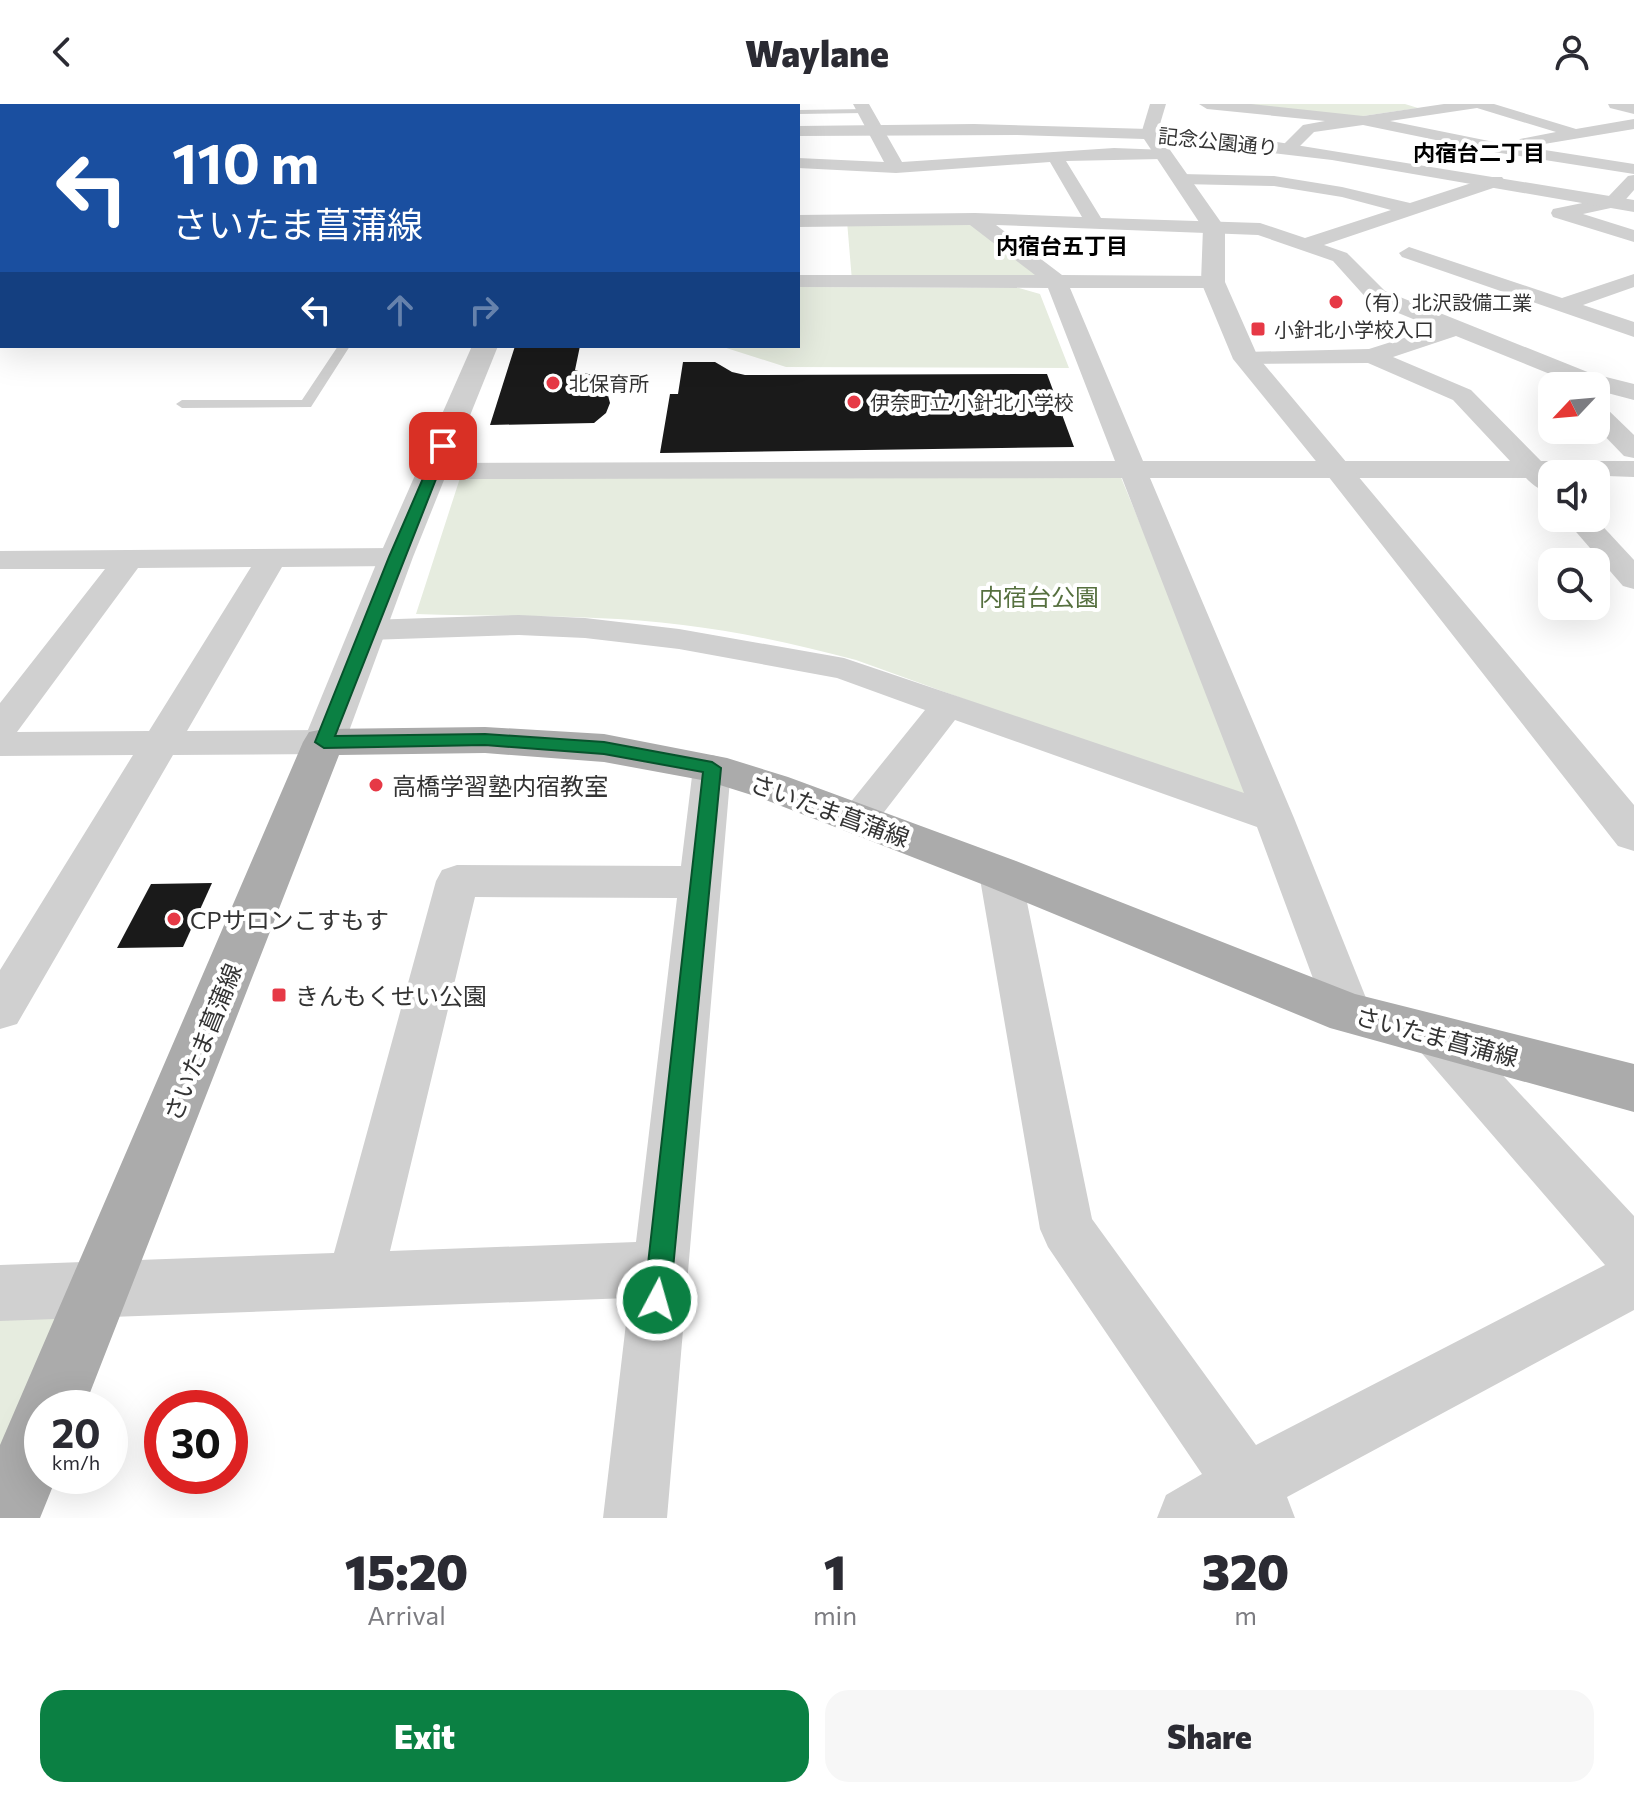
<!DOCTYPE html>
<html lang="en">
<head>
<meta charset="utf-8">
<style>
	body { margin:0; font-family:Commissioner,"Noto Sans JP",sans-serif; background:#f7f7f7; color:#2b2b33; height:100vh; display:flex; flex-direction:column; font-size:30px; white-space:nowrap }
	* { box-sizing:border-box; margin:0 }
	p { font-size:26px; color:#7c7c81 }
	.icon { flex:none; width:44px; height:44px; fill:none; stroke:currentColor; stroke-width:2; stroke-linecap:round; stroke-linejoin:round }
	.map { position:relative; height:1414px; overflow:hidden }
	.details { display:flex; flex-direction:column; background:#fff; flex:1 }
	.details>* { flex:none }
	.hud { position:absolute; left:0px; top:0px; width:800px; height:244px; box-shadow:0 8px 32px #0002; background:#1a4fa0; color:#fff; overflow:hidden }
	.needle { width:52px; rotate:244deg }
	.controls { position:absolute; left:1538px; top:268px; display:grid; gap:16px }
	.controls a { display:grid; place-items:center; width:72px; height:72px; border-radius:16px; background:#fff; box-shadow:0 8px 32px #0002; font-size:40px }
	.speed { position:absolute; left:24px; top:1286px; display:flex; gap:16px; font-size:40px; font-weight:700; text-align:center }
	.speed>* { display:grid; place-content:center; width:104px; height:104px; border-radius:50%; background:#fff; box-shadow:0 8px 32px #0002; line-height:1 }
	.speed small { font-size:20px; font-weight:400 }
	.speed .limit { border:12px solid #d22; background:#fff; color:#111 }
	.pin { position:absolute; display:grid; place-items:center; width:68px; height:68px; color:#fff; margin:-34px; border-radius:16px; box-shadow:0 4px 12px #0006 }
	.me { position:absolute; width:88px; margin:-44px; rotate:6deg; stroke-linejoin:round; filter:drop-shadow(0 0 6px #0008) }
	.turn { display:flex; align-items:center; gap:28px; height:168px; padding:0 40px; font-size:36px }
	.turn .icon { width:104px; height:104px; stroke-width:2.5 }
	.turn b { display:block; font-size:56px; line-height:68px }
	.lanes { display:flex; align-items:center; height:76px; padding:0 40px; background:#0003; justify-content:center; gap:40px; direction:ltr }
	.lanes .off { opacity:.35 }
	.eta { display:flex; justify-content:space-evenly; align-items:center; height:136px; text-align:center }
	.eta b { font-size:48px; font-weight:800; line-height:56px }
	.cta { display:flex; gap:16px; margin-top:auto; padding:16px 40px }
	.cta a { flex:1; height:92px; border-radius:24px; background:#0b8043; color:#fff; font-size:32px; font-weight:800; line-height:92px; text-align:center }
	.cta a+a { background:#f7f7f7; color:#2b2b33 }
	header { display:flex; justify-content:space-between; align-items:center; height:104px; padding:0 40px; background:#fff; font-size:36px; font-weight:800 }
	.map>svg:first-child { display:block }
	.green { fill:#e6ecdf }
	.building { fill:#1a1a1a }
	.lines { fill:none; stroke-linecap:round; stroke-linejoin:round }
	.service { fill:#d0d0d0; fill-rule:evenodd }
	.minor { fill:#d0d0d0; fill-rule:evenodd }
	.tertiary { fill:#d0d0d0; fill-rule:evenodd }
	.primary { fill:#ababab; fill-rule:evenodd }
	.route { fill:#0b8043; stroke:#07532c; stroke-width:2 }
	.poi-dot { fill:#e63946; stroke:#fff; stroke-width:3 }
	.labels { text-anchor:middle; dominant-baseline:central; stroke-width:8; stroke-linejoin:round; paint-order:stroke }
	.far-street-label { font-size:20px; fill:#333; stroke:#fff }
	.far-poi-label { font-size:20px; fill:#333; stroke:#fff; text-anchor:start }
	.far-neighbourhood-label { font-size:22px; font-weight:bold; fill:#000; stroke:#fff }
	.park-label { font-size:24px; fill:#56703f; stroke:#fff }
	.poi-label { font-size:24px; fill:#333; stroke:#fff; text-anchor:start }
	.street-label { font-size:24px; fill:#333; stroke:#fff }
</style>
</head>
<body>
<header><svg class="icon" aria-label="back" viewBox="0 0 24 24"><path d="M15 5l-7 7 7 7"/></svg>Waylane<svg class="icon" aria-label="person" viewBox="0 0 24 24"><circle cx="12" cy="8" r="4"/><path d="M4 21q1-7 8-7t8 7"/></svg></header>
<div class="map">
<svg width="1634" height="1414" viewBox="0 0 1634 1414">
	<rect width="100%" height="100%" fill="#fff"/>
	<g class="green">
		<path d="M1225 0H1405L1418 4 1356 13Z"/>
		<path d="M975 115 1056 177H852L847 117Z"/>
		<path d="M798 183 1019 184 1040 190 1069 264 786 263 720 242H798Z"/>
		<path d="M1120 371 1250 687 1236 693 856 556C799 541 742 528 683 521 595 510 505 513 416 510L460 374Z"/>
		<path d="M101 1186 42 1304 4 1414H0V1189Z"/>
	</g>
	<g class="building">
		<path d="M515 242H580L575 266 598 273 606 284 610 299 606 309 594 319 490 321Z"/>
		<path d="M683 258H715L732 268 745 271 1047 270 1074 343 660 349 670 290H678Z"/>
		<path d="M212 779 183 843 117 844 151 780Z"/>
	</g>
	<g class="lines">
		<g class="service">
			<path d="M867 5 864 9 798 10V6Z"/>
			<path d="M338 242H350L311 303 182 304 176 300 182 296H302Z"/>
		</g>
		<g class="minor">
			<path d="M327 0H343L325 2Z"/>
			<path d="M392 0H408L390 2Z"/>
			<path d="M458 0H474L456 2Z"/>
			<path d="M521 0H537L520 2Z"/>
			<rect x="675" y="0" width="16" height="2"/>
			<path d="M853 0H869L902 58 1114 44 1167 46 1169 50 1161 55 1066 57 1101 114 1260 119 1305 134 1391 106 1342 93 1274 82 1181 80 1172 75 1181 70 1274 72 1342 83 1410 99 1490 73H1502L1505 77 1502 81 1324 141 1347 149 1385 187 1590 269 1634 280V296L1596 286V282L1572 279 1456 232 1393 253 1471 286 1541 357H1634V373L1552 370V385C1540 388 1534 382 1526 374H1150L1294 714 1372 909 1365 923 1348 928 1331 923 1257 723 955 616 871 725 857 729 843 725 837 715 925 606 837 574 679 545 585 534 519 531 368 536 356 533 351 526 356 519 368 516 519 511 585 514 679 525 844 554 1244 689 1122 374 433 375 423 373 419 367 423 361 433 359 1115 357 1048 184 798 183V171H1035L970 121 798 123V111L975 109 1082 113 1050 58 896 69 798 64V54L884 58ZM996 121 1258 131 1333 157 1369 197 1435 224 1369 245 1246 248 1238 250 1234 255 1238 260 1368 259 1453 296 1510 357H1143L1070 184H1213L1224 178 1213 172 1062 171Z"/>
			<path d="M1150 0H1166L1157 30 1149 35 1141 30Z"/>
			<path d="M1199 0H1251L1363 12 1444 0H1494L1576 25 1634 15V25L1526 43 1518 38 1520 35 1556 28 1477 4 1390 17 1494 38 1634 60V70L1494 48 1363 21 1314 28 1294 48 1288 49 1280 44 1303 21 1325 17 1207 5Z"/>
			<path d="M1634 71V86L1620 102 1583 110 1634 126V138L1553 113 1551 109 1553 105 1607 94 1628 72Z"/>
			<path d="M1409 143 1562 194 1634 170V183L1583 201 1634 218V233L1402 153 1399 149Z"/>
			<path d="M1596 300 1605 303 1634 331V354L1624 352 1596 323Z"/>
			<path d="M1564 414H1595L1634 456V485L1623 482Z"/>
			<path d="M396 444 407 446 412 453 407 460 396 462 282 463 187 627 324 626 337 629 343 638 337 647 324 650 173 651 17 920 0 925V866L133 651 0 652V599L105 465H0V447ZM251 463 149 627 17 628 138 464Z"/>
			<path d="M712 651 726 655 731 664 667 1414H603L629 1194 0 1217V1161L334 1149 436 777 442 766 457 761 681 762 693 664 698 655ZM475 793 677 794 636 1138 390 1147Z"/>
			<path d="M1000 754 1015 758 1021 769 1092 1115 1256 1341 1605 1161 1419 946 1412 932 1419 918 1436 912 1453 918 1634 1112V1206L1287 1393 1295 1414H1157L1166 1391 1202 1370 1048 1143 1040 1125 979 769 985 758Z"/>
		</g>
		<g class="tertiary">
			<path d="M1608 0H1634V10L1610 4Z"/>
			<path d="M974 20 1149 25 1271 37 1634 96V108L1332 56 1163 36 1225 124V178L1258 253 1634 701V747L1618 742 1328 372 1233 255 1201 178 1203 124 1144 35 1017 31 798 32V22Z"/>
			<rect x="0" y="24" width="2" height="10"/>
			<path d="M2 210V226L0 227V211Z"/>
			<path d="M472 242H498L413 453 345 638 339 648 324 651 309 648 303 638 379 453Z"/>
		</g>
		<path class="primary" d="M485 623 604 630 727 654 788 673 1016 757 1355 890 1634 960V1008L1330 924 984 781 758 693 707 677 604 658 485 649 339 651 84 1304H42V1372H57L40 1414H0V1341L303 638 309 628 324 625Z"/>
	</g>
	<path class="route" d="M443 338 449 342 335 632 485 630 604 638 712 658 721 664 670 1196 667 1205 657 1209 648 1205 644 1196 703 668 604 650 485 641 324 644 315 638 389 453 437 342Z"/>
	<g class="poi-dot">
		<circle cx="1336" cy="198" r="8"/>
		<rect x="1250" y="217" width="16" height="16" rx="4"/>
		<circle cx="553" cy="279" r="8"/>
		<circle cx="854" cy="298" r="8"/>
		<circle cx="376" cy="681" r="8"/>
		<circle cx="174" cy="815" r="8"/>
		<rect x="271" y="883" width="16" height="16" rx="4"/>
	</g>
	<g class="labels">
		<g class="far-street-label">
			<text transform="translate(1218 37) rotate(6)">記念公園通り</text>
		</g>
		<g class="far-poi-label">
			<text x="1352" y="198">（有）北沢設備工業</text>
			<text x="1274" y="225">小針北小学校入口</text>
			<text x="569" y="279">北保育所</text>
			<text x="870" y="298">伊奈町立 小針北小学校</text>
		</g>
		<g class="far-neighbourhood-label">
			<text x="1479" y="48">内宿台二丁目</text>
			<text x="1062" y="141">内宿台五丁目</text>
		</g>
		<g class="park-label">
			<text x="1039" y="492">内宿台公園</text>
		</g>
		<g class="poi-label">
			<text x="392" y="681">高橋学習塾内宿教室</text>
			<text x="190" y="815">CPサロンこすもす</text>
			<text x="295" y="891">きんもくせい公園</text>
		</g>
		<g class="street-label">
			<text transform="translate(830 706) rotate(20)">さいたま菖蒲線</text>
			<text transform="translate(1437 932) rotate(15)">さいたま菖蒲線</text>
			<text transform="translate(202 938) rotate(-68)">さいたま菖蒲線</text>
		</g>
	</g>
</svg>
<div class="controls">
<a><svg class="needle" viewBox="-14 -14 28 28"><path d="M0-13l5 13h-10z" fill="#e53935"/><path d="M0 13l5-13h-10z" fill="#7c7c81"/></svg></a>
<a><svg class="icon" aria-label="sound" viewBox="0 0 24 24"><path d="M4 9h4l5-4v14l-5-4H4zM17 9q2 3 0 6"/></svg></a>
<a><svg class="icon" aria-label="search" viewBox="0 0 24 24"><circle cx="10" cy="10" r="6"/><path d="M15 15l6 6"/></svg></a>
</div>
<div class="speed"><div>20<small>km/h</small></div><div class="limit">30</div></div>
<div class="pin" style="left:443px;top:342px;background:#d93025"><svg class="icon" aria-label="arrive" viewBox="0 0 24 24"><path d="M6 21V4h12l-3 4 3 4H6"/></svg></div>
<svg class="me" style="left:657px;top:1196px" viewBox="-20 -20 40 40"><circle r="17" fill="#0b8043" stroke="#fff" stroke-width="3"/><path d="M0-11L8 9 0 5-8 9z" fill="#fff"/></svg>
<div class="hud">
<div class="turn"><svg class="icon" aria-label="left" viewBox="0 0 24 24"><path d="M17 20v-9H6M10 6l-5 5 5 5"/></svg><div><b>110 m</b>さいたま菖蒲線</div></div>
<div class="lanes"><svg class="icon" aria-label="left" viewBox="0 0 24 24"><path d="M17 20v-9H6M10 6l-5 5 5 5"/></svg><svg class="icon off" aria-label="ahead" viewBox="0 0 24 24"><path d="M12 20V5M6 11l6-6 6 6"/></svg><svg class="icon off" aria-label="right" viewBox="0 0 24 24"><path d="M7 20v-9h11M14 6l5 5-5 5"/></svg></div>
</div>
</div>
<section class="details">
<div class="eta">
<div><b>15:20</b><p>Arrival</p></div>
<div><b>1</b><p>min</p></div>
<div><b>320</b><p>m</p></div>
</div>
<div class="cta"><a>Exit</a><a>Share</a></div>
</section>
</body>
</html>
